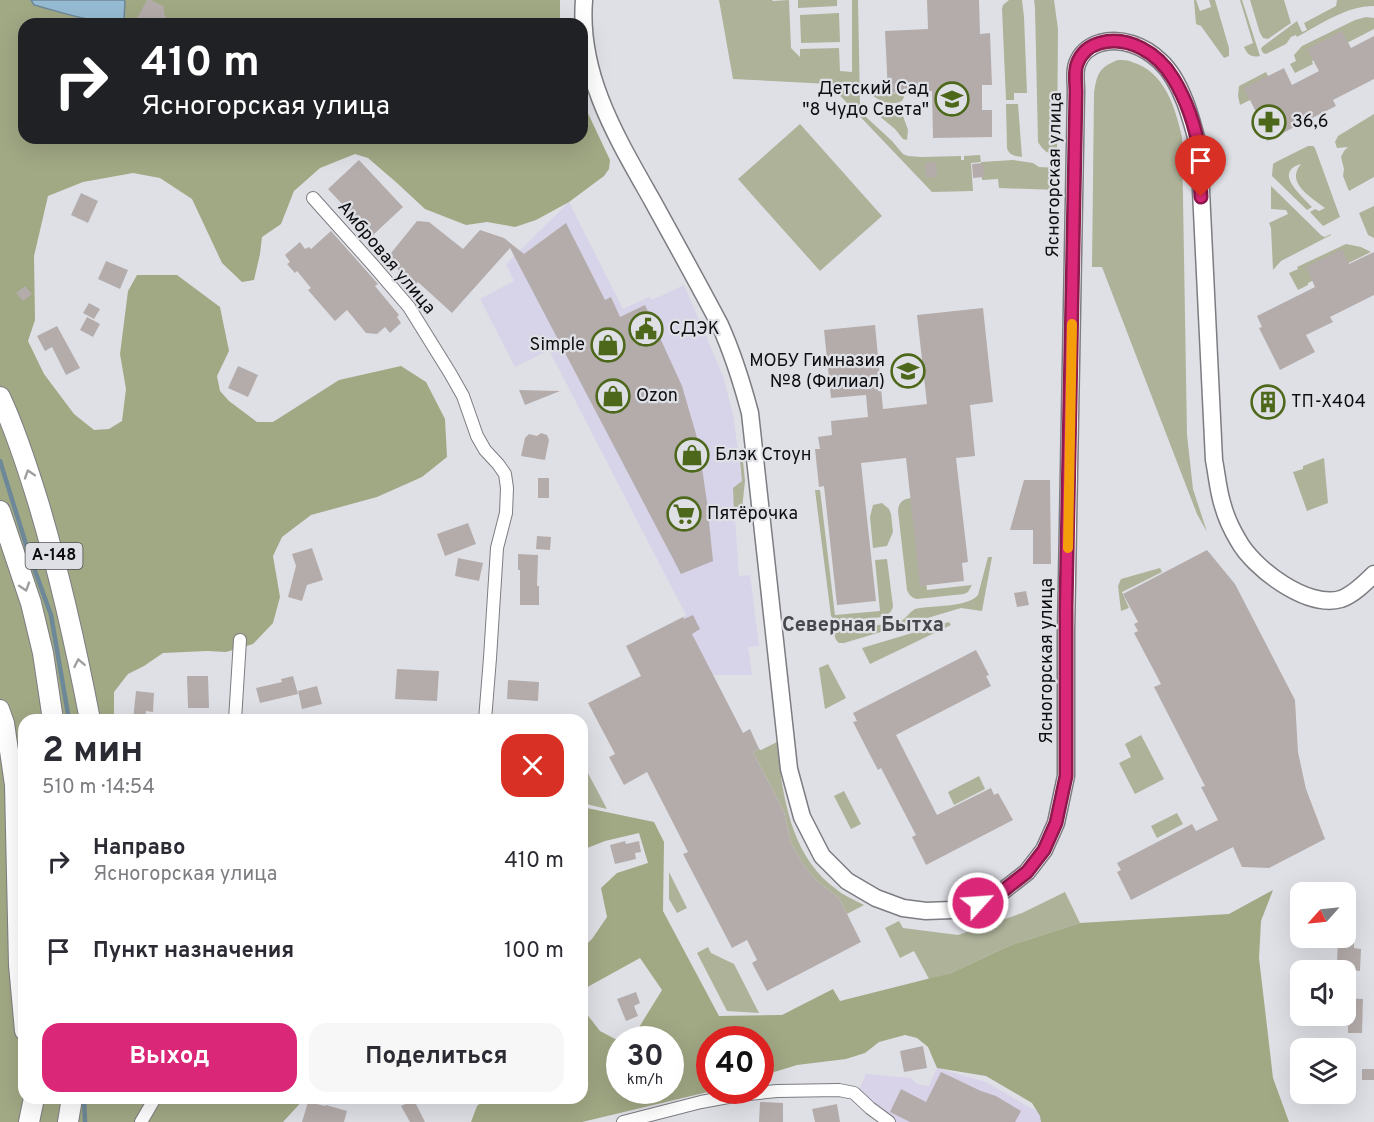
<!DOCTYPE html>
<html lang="ru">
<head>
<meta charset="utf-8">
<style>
	body { margin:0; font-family:Overpass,sans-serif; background:#f7f7f7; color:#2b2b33; height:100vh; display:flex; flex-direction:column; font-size:22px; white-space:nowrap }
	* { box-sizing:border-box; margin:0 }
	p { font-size:20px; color:#7c7c81 }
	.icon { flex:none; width:33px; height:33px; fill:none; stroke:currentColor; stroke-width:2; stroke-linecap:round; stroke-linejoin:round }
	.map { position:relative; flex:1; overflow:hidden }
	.sheet { position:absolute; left:18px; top:714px; width:570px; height:390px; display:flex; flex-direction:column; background:#fff; border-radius:18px; box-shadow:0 6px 24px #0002 }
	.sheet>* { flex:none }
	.guide { position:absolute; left:18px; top:18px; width:570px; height:126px; border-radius:18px; box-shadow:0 6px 24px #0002; background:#202124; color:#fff; overflow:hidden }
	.needle { width:39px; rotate:243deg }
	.buttons { position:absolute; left:1290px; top:882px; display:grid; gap:12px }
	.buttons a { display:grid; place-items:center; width:66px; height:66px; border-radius:12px; background:#fff; box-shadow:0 6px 24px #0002; font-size:30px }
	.speed { position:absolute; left:606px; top:1026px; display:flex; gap:12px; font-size:30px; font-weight:700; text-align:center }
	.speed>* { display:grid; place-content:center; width:78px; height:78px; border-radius:50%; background:#fff; box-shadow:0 6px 24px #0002; line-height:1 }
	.speed small { font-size:15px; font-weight:400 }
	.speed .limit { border:9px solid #d22; background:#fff; color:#111 }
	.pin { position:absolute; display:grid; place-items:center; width:51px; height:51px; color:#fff; margin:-62px -26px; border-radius:50% 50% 50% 0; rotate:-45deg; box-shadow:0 0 6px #0007 }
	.pin .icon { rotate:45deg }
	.me { position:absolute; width:66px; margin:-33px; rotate:64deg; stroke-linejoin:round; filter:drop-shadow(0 0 4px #0008) }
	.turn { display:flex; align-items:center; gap:21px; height:126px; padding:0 24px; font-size:27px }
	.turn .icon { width:78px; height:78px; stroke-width:2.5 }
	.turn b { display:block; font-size:42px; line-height:51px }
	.round { display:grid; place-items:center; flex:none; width:63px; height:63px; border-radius:18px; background:#f7f7f7 }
	.head { display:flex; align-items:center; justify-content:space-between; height:102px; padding:0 24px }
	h1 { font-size:36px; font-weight:700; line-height:45px }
	.cta { display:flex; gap:12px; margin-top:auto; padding:12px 24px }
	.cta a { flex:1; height:69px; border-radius:18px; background:#db2777; color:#fff; font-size:24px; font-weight:700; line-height:69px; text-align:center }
	.cta a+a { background:#f7f7f7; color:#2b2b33 }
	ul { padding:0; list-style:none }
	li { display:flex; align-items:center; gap:18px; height:90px; padding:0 24px }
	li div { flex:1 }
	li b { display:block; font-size:22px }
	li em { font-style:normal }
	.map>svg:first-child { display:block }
	.commercial { fill:#d7d3e9 }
	.industrial { fill:#d8d3e9 }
	.green { fill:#adb299 }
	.forest { fill:#a1a884; fill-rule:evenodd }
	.water { fill:#96bcd3; stroke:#6d8898; stroke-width:1.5 }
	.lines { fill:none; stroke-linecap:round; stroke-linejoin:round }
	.stream { stroke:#6d8898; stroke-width:4.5 }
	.building { fill:#b4acab }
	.minor-casing { stroke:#7c7c82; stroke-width:14 }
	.tertiary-casing { stroke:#7c7c82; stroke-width:19 }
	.secondary-casing { stroke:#7c7c82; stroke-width:20 }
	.primary-casing { stroke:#7c7c82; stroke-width:22 }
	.minor { stroke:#fff; stroke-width:12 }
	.tertiary { stroke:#fff; stroke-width:16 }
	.secondary { stroke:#fff; stroke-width:18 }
	.primary { stroke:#fff; stroke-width:20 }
	.oneway { stroke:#9f9f9f }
	.route-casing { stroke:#8e194d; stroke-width:15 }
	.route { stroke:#db2777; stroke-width:10 }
	.slow { stroke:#f59e0b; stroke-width:10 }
	.labels { text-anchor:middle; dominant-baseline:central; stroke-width:4.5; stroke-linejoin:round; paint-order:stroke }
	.shield { fill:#dfe0e6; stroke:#4d4d50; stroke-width:1.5 }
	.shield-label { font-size:16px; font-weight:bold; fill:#0e0e10 }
	.poi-label { font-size:18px; fill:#0e0e10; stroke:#dfe0e6; text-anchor:start }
	.street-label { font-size:18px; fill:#0e0e10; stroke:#dfe0e6 }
	.neighbourhood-label { font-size:20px; font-weight:bold; fill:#46474c; stroke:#dfe0e6 }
</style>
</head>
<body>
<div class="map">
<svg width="1374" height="1122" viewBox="0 0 1374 1122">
	<rect width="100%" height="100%" fill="#dfe0e6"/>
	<path class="commercial" d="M569 202 623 309 649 297 652 300 684 285 723 376 733 414 742 481 733 488 739 576 750 575 759 646 748 647 752 675H713L683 617 686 615 549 350 515 367 480 299 514 281 506 264Z"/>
	<path class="industrial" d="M937 1068 986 1082 1029 1107 1063 1122H882L854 1100 866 1074 911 1078 917 1084 929 1086Z"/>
	<g class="green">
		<path d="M719 0H772L773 1 789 0 791 48 800 57V49L839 48 840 71 852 72V0H858L860 105 866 117 892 141 903 154 908 156 921 157 961 156V160H964V156L980 155 981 162 1013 160 1033 163 1039 167 1058 168 1057 190 999 188 998 179 982 180 981 162 971 163 973 191 932 192 829 84 733 79Z"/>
		<path d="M798 0H837V6L798 8Z"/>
		<path d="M1009 0H1022L1024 17 1027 93H1014V100H1006L1002 9 1003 5Z"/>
		<path d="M1034 0H1054L1058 29 1057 155C1047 154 1043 150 1038 142L1035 8Z"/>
		<path d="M1194 0H1196L1200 11 1211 7 1209 0H1215L1229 48V56L1224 58 1201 26 1196 24Z"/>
		<path d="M1240 0H1242L1260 56C1251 58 1247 54 1244 47L1253 43Z"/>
		<path d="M1250 0H1284L1291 23 1268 39 1263 38 1260 33Z"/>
		<path d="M1337 0H1374V6C1346 6 1321 24 1297 37L1296 35 1291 37 1286 44 1266 54 1263 53 1261 49 1262 47 1297 21 1302 32 1307 30 1304 23 1336 6Z"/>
		<path d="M839 13 840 42 801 43 800 15Z"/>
		<path d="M1366 17 1374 18V29L1312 61 1313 64 1295 73 1290 64 1296 61 1294 55 1302 46 1355 20Z"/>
		<path d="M1118 60C1122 60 1128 60 1132 62 1165 72 1175 107 1182 137L1187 435 1193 489 1207 532 1197 514 1102 267H1092L1094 93C1097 74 1099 67 1118 60Z"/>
		<path d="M1266 72 1274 88 1240 105 1238 96 1239 86Z"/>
		<path d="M906 93 902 101C890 106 880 102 871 94Z"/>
		<path d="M1006 104H1018L1022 157C1014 156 1009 155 1007 148Z"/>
		<path d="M887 112H894L903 116 908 130 907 140 903 139 895 129 878 115Z"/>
		<path d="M1374 114V177L1349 191 1343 176 1344 169 1341 157 1344 151 1348 147 1337 148 1335 142 1338 136Z"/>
		<path d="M800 124 882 216 820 271 738 179Z"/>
		<path d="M1308 146H1313L1315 148 1340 217 1323 226 1310 212 1315 209 1319 211 1325 208C1311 197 1285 183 1301 164 1273 172 1301 195 1312 207L1307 210 1272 176 1273 164 1276 162Z"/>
		<path d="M1271 186 1322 236 1325 237 1331 234V235L1281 261 1273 270 1271 228 1269 223 1288 214 1286 210 1271 209Z"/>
		<path d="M1374 206V238L1368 235 1359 213Z"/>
		<path d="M1346 244 1361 247 1371 252 1308 283V285L1298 290 1289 273 1298 269 1297 267Z"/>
		<path d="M1324 458 1328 503 1307 511 1293 472 1303 469V466Z"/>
		<path d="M740 461H743L745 481 742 509 740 511 734 513 733 488 742 481Z"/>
		<path d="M815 490H820L835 615 880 611 875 560 887 559 893 606C892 612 889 614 883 617L838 621 834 620 831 616Z"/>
		<path d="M916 497 927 590 972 585 968 592 964 594 917 599C912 598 909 595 907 590L898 511C899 499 906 499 916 497Z"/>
		<path d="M882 503 889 509 891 514 893 532 887 546 873 548 870 517 873 505Z"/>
		<path d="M988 557H992L982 611 961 608 844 643H839L836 640 834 634 840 629 897 623C905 621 908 613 915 609 932 605 967 608 978 595Z"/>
		<path d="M1160 568 1162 572 1122 592 1129 608 1121 611 1118 586 1121 579Z"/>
		<path d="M949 622 951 625 870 664 862 648Z"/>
		<path d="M828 664 846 698 825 709 819 668Z"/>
		<path d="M1141 735 1164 779 1135 794 1119 763 1131 757 1125 744Z"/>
		<path d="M777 742C782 793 790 856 836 889 844 896 855 900 864 905L847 914 839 898 817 881 805 867 791 843 784 812 753 752 759 749 761 750Z"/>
		<path d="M582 762 607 809 582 803Z"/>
		<path d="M979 776 985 789 954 805 948 792Z"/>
		<path d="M844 791 861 824 851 829 834 796Z"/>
		<path d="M1177 813 1183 824 1157 838 1151 826Z"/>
		<path d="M669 872 687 908 677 913 669 899Z"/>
		<path d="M1065 892 1080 923 1011 945 951 973 929 979 914 951 900 958 885 928 899 921 903 928 958 935 1022 913Z"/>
		<path d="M708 947 711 953 734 964 759 1013 727 1011 697 953Z"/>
	</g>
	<g class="forest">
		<path d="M0 0H560V24H24V138H582V105L585 107 610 160 609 169 604 176 569 202 536 220 515 227 487 222 466 225 425 209 397 183 368 158 355 154 320 168 294 191 281 224 262 237 260 254 254 280 242 282 222 263 192 199 160 178 133 173 83 182 48 196 34 256 35 320 28 341 44 374 74 414 94 430 109 429 122 421 126 389 120 354 128 291 137 275H177L220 307 229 351 217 376 220 391 229 401 257 422H273L339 380 401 366 426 382 445 419 447 457 422 477 377 497 311 515 282 537 273 556 280 597 273 623 253 644 226 652 207 651 163 653 144 666 128 674 114 692V720H24V1098H305L283 1122H0Z"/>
		<path d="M582 807 654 822 664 842 663 911 719 1016 782 1015 833 989 840 1001 951 973 1011 945 1080 923 1229 914 1273 890 1261 921 1259 958 1273 1078 1289 1122H1041L1040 1116 1032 1103 986 1076 937 1068 928 1047 917 1038 905 1035 879 1042 865 1053 846 1059 797 1065 761 1076 760 1040H710V1090L712 1091 582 1122H471L477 1106 486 1098H582V1008L600 1031 617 1040 638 1029 662 990 640 958 582 990V948L592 939 607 917 601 888 617 873 648 863 639 833 605 841 582 850ZM620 1040H670V1090H620Z"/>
	</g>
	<path class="water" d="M31 0H124L125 2 124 19C99 27 59 11 34 5Z"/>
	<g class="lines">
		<g class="stream">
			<path d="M0 461 30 557 51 615 69 720"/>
			<path d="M84 1098 85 1122"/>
		</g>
	</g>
	<g class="building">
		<path d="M147 0H151L164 7V14L166 16 162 24H134Z"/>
		<path d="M927 0H979L980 34 990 33 992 85H982V110H992V137L933 138 932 91 888 93 885 31 928 29Z"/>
		<path d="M1342 31 1351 48 1374 36V79L1333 100 1336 106 1267 141 1255 117 1258 116 1244 88 1284 68 1292 85 1319 71 1307 49Z"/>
		<path d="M359 160 403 207 372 236 328 189Z"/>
		<path d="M936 162 937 177H926L925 163Z"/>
		<path d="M983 163 984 177 973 178 972 164Z"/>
		<path d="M81 193 98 201 88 223 71 215Z"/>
		<path d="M417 221 429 222 463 249 480 230 504 238 524 254 566 223 605 300 611 297 620 317 645 305 682 386 698 441 707 502 713 561 681 574 510 248 452 313 418 282 416 284 396 268 391 273 383 263Z"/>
		<path d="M331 231 378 284 375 286 399 315 397 317 401 323 390 333 385 327 377 334 366 333 347 310 335 321 308 290 311 288 297 271 295 273 287 264 290 262 285 255 300 242 305 249 309 247 311 249Z"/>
		<path d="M1342 249 1349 264 1374 252V295L1330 317 1333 322 1306 335 1315 352 1280 370 1259 328 1262 327 1257 316 1315 287 1306 267Z"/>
		<path d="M106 261 128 270 120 289 98 279Z"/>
		<path d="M25 286 32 294 23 301 16 293Z"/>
		<path d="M89 303 100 309 94 319 83 313Z"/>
		<path d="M983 308 993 402 970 405 975 456 956 458 968 562 962 563 964 581 920 586 906 458 861 463 876 601 837 605 824 486 819 487 815 449H820L818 437 832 435 831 421 868 417 866 395 831 398 824 330 875 325 883 409 927 404 917 315Z"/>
		<path d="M87 317 100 324 93 337 80 330Z"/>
		<path d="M57 326 80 368 66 375 52 347 45 351 37 336Z"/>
		<path d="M238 366 258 375 248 397 228 388Z"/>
		<path d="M519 390 560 391 525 405Z"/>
		<path d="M541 433 547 435 549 440 545 460 521 456 525 438 529 434 537 436Z"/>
		<rect x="538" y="478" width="11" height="20"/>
		<path d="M1024 480H1050L1051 564H1033V530H1010Z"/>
		<path d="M468 523 476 544 445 556 437 534Z"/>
		<path d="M537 536 551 537 550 550 536 549Z"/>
		<path d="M312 548 323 580 307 585 302 601 288 597 296 566 292 554Z"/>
		<path d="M1207 550 1235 584 1295 700 1298 752 1306 789 1325 839 1269 868 1242 867 1233 847 1131 900 1117 872 1121 870 1117 863 1192 824 1196 831 1218 820 1201 787 1205 786 1154 687 1161 684 1134 633 1138 631 1134 624 1138 622 1123 594Z"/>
		<path d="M518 554 538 555 537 586H539V605H520V570H518Z"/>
		<path d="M458 558 483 563 479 581 455 576Z"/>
		<path d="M1026 591 1029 605 1017 607 1014 593Z"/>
		<path d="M693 615 700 629 692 634 743 733 750 729 759 749 753 752 784 812 791 843 805 867 817 881 839 898 861 942 767 991 752 963 757 960 747 940 732 948 683 854 688 852 647 772 624 785 609 757 615 754 588 703 641 676 626 646 683 617 684 619Z"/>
		<path d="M976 650 989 675 986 676 991 686 896 735 937 815 991 788 994 795 998 793 1013 820 926 865 912 837 916 835 881 768 878 770 869 753 853 722 857 721 853 713Z"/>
		<path d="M397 669 439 671 437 701 395 699Z"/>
		<path d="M187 676H208L209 708H188Z"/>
		<path d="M293 676 298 694 260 703 256 688 282 682 281 679Z"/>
		<path d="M508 680 539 682 538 701 507 699Z"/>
		<path d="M317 686 322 704 302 709 298 691Z"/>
		<path d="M136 691 154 693 153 712 146 711 145 720H133Z"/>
		<path d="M625 841 626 844 639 841 641 852 635 853 636 859 615 864 610 845Z"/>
		<path d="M1338 941 1354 942V948L1361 949 1360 971 1341 969V963L1337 962Z"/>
		<path d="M636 992 640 1003 634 1006 638 1016 626 1021 617 999Z"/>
		<path d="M1346 998 1363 999 1362 1033H1348V1026H1346Z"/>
		<path d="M923 1046 927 1068 904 1072 900 1051Z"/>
		<rect x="1362" y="1069" width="12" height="11"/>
		<path d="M941 1072 981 1091 996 1096 1021 1111 1015 1122H910L890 1112 901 1089 926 1102Z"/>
		<path d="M414 1100 425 1122H410L401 1106Z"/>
		<path d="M308 1102 325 1106 326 1105 347 1111 344 1122H302Z"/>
		<path d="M760 1102 783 1103V1122H759Z"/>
		<path d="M837 1104 840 1122H815L812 1109Z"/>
	</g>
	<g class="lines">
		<g class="minor-casing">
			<g id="minor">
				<path d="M313 198 373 265 409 307 450 373 463 396 477 436 485 450 498 464 505 474 507 488 506 513 497 548 490 658 485 720"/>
				<path d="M235 720 240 640"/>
				<path d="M141 1122 155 1098"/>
				<path d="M623 1122 701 1102 739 1095 777 1091 839 1090 854 1093 870 1108 889 1122"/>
			</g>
		</g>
		<g class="tertiary-casing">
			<path id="tertiary" d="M584 0C578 75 617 138 652 200 675 242 698 283 720 325 733 354 742 383 750 413L789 769 802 817 822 856 847 881 876 898 903 908 926 911 952 910 979 903 1004 890 1027 872 1044 850 1056 823 1066 776V633L1076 91C1076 82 1074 73 1077 64 1081 53 1090 46 1100 43 1122 37 1144 46 1160 61 1182 81 1192 121 1199 149L1214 460C1217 475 1218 491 1223 506 1226 517 1232 530 1238 540 1253 568 1307 609 1341 599 1353 595 1365 583 1374 574"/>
		</g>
		<g class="secondary-casing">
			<path id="secondary" d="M0 709 5 723 14 785 18 965 24 1031"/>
		</g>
		<g class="primary-casing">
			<g id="primary">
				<path d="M0 397C16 431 28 469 39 505 60 576 76 647 90 720"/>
				<path d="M0 511 31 603 43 653 53 720"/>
				<path d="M29 1122 34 1098"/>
				<path d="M68 1122 72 1098"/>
			</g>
		</g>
		<use href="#minor" class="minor"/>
		<use href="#tertiary" class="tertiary"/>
		<use href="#secondary" class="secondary"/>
		<use href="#primary" class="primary"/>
	</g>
	<defs><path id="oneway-chevron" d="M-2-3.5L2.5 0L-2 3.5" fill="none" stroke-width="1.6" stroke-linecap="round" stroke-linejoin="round" transform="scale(1.5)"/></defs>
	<g class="oneway">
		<use href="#oneway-chevron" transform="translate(29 474) rotate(-108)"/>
		<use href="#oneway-chevron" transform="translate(25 587) rotate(72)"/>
		<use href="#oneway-chevron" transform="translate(79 663) rotate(-101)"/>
	</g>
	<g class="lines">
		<g class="route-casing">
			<path id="route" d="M978 903 1004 890 1027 872 1044 850 1056 823 1066 776V606L1076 92C1076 82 1074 73 1077 64 1081 53 1089 46 1100 43 1128 35 1158 53 1173 78 1186 99 1196 127 1199 151 1200 166 1200 182 1201 197"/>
		</g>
		<use href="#route" class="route"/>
		<path class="slow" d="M1068 548 1072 324"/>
	</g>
	<defs>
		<g id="school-ring" transform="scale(1.725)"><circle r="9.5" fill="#dfe0e6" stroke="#4d681b" stroke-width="1.5"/><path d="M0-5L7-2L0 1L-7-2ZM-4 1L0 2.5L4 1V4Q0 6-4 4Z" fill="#4d681b"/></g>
		<g id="pharmacy-ring" transform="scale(1.725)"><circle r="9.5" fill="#dfe0e6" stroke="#4d681b" stroke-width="1.5"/><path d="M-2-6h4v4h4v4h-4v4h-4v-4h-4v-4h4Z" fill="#4d681b"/></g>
		<g id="civic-ring" transform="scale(1.725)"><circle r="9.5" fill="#dfe0e6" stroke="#4d681b" stroke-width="1.5"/><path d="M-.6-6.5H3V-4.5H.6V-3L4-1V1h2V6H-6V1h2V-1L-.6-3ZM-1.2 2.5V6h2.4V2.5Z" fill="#4d681b"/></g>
		<g id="shop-ring" transform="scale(1.725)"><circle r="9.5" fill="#dfe0e6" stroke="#4d681b" stroke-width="1.5"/><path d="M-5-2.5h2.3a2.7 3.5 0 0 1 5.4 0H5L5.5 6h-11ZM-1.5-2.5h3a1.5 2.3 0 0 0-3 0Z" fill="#4d681b"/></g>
		<g id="building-ring" transform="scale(1.725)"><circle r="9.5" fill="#dfe0e6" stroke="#4d681b" stroke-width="1.5"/><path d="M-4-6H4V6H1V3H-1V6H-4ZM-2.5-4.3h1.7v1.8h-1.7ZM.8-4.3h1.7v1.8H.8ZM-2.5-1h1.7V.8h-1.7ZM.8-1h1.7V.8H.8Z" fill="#4d681b"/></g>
		<g id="supermarket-ring" transform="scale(1.725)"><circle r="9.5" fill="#dfe0e6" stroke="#4d681b" stroke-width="1.5"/><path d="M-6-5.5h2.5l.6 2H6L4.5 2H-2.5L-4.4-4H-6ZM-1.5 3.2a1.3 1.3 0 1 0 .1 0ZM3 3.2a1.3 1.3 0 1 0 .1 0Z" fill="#4d681b"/></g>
	</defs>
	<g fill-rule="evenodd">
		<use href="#school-ring" x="952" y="99"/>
		<use href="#pharmacy-ring" x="1269" y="122"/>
		<use href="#civic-ring" x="646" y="329"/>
		<use href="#shop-ring" x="608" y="345"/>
		<use href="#school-ring" x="908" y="371"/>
		<use href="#shop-ring" x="613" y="396"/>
		<use href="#building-ring" x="1268" y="402"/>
		<use href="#shop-ring" x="692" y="455"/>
		<use href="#supermarket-ring" x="684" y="514"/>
	</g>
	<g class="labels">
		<rect class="shield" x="25.5" y="543" width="57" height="26" rx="4.5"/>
		<g class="shield-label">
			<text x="54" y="556">А-148</text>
		</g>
		<g class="poi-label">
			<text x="929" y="89" text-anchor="end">Детский Сад<tspan x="929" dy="21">"8 Чудо Света"</tspan></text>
			<text x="1292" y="122">36,6</text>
			<text x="669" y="329">СДЭК</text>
			<text x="585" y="345" text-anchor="end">Simple</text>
			<text x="885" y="361" text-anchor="end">МОБУ Гимназия<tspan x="885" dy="21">№8 (Филиал)</tspan></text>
			<text x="636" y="396">Ozon</text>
			<text x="1291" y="402">ТП-Х404</text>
			<text x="715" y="455">Блэк Стоун</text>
			<text x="707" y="514">Пятёрочка</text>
		</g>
		<g class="street-label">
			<text transform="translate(1055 175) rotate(-89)">Ясногорская улица</text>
			<text transform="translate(386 258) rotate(50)">Амбровая улица</text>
			<text transform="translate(1047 661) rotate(-90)">Ясногорская улица</text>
		</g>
		<g class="neighbourhood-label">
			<text x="863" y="626">Северная Бытха</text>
		</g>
	</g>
</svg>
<div class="buttons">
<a><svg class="needle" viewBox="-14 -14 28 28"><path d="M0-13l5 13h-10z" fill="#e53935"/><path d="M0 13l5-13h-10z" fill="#7c7c81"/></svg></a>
<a><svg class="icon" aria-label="sound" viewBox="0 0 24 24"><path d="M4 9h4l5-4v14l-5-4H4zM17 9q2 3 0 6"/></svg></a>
<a><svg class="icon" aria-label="layers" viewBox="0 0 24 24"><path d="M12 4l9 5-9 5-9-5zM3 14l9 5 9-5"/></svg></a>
</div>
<div class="speed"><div>30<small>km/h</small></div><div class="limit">40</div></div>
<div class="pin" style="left:1201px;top:197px;background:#d93025"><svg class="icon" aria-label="arrive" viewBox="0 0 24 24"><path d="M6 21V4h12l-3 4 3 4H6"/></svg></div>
<svg class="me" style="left:978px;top:903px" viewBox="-20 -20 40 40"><circle r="17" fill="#db2777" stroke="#fff" stroke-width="3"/><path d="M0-11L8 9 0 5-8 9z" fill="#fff"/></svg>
<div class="guide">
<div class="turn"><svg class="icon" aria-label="right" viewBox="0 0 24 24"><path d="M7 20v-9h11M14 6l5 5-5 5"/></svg><div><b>410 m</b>Ясногорская улица</div></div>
</div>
<section class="sheet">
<div class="head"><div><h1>2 мин</h1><p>510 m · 14:54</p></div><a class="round" style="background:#d93025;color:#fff"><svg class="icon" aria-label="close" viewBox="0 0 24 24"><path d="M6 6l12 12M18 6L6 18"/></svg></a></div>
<ul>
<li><svg class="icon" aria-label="right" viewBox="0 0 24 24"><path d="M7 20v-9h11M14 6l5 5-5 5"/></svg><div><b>Направо</b><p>Ясногорская улица</p></div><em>410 m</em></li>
<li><svg class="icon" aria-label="arrive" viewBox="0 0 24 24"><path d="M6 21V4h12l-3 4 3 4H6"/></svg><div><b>Пункт назначения</b></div><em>100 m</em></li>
</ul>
<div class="cta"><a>Выход</a><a>Поделиться</a></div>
</section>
</div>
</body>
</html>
